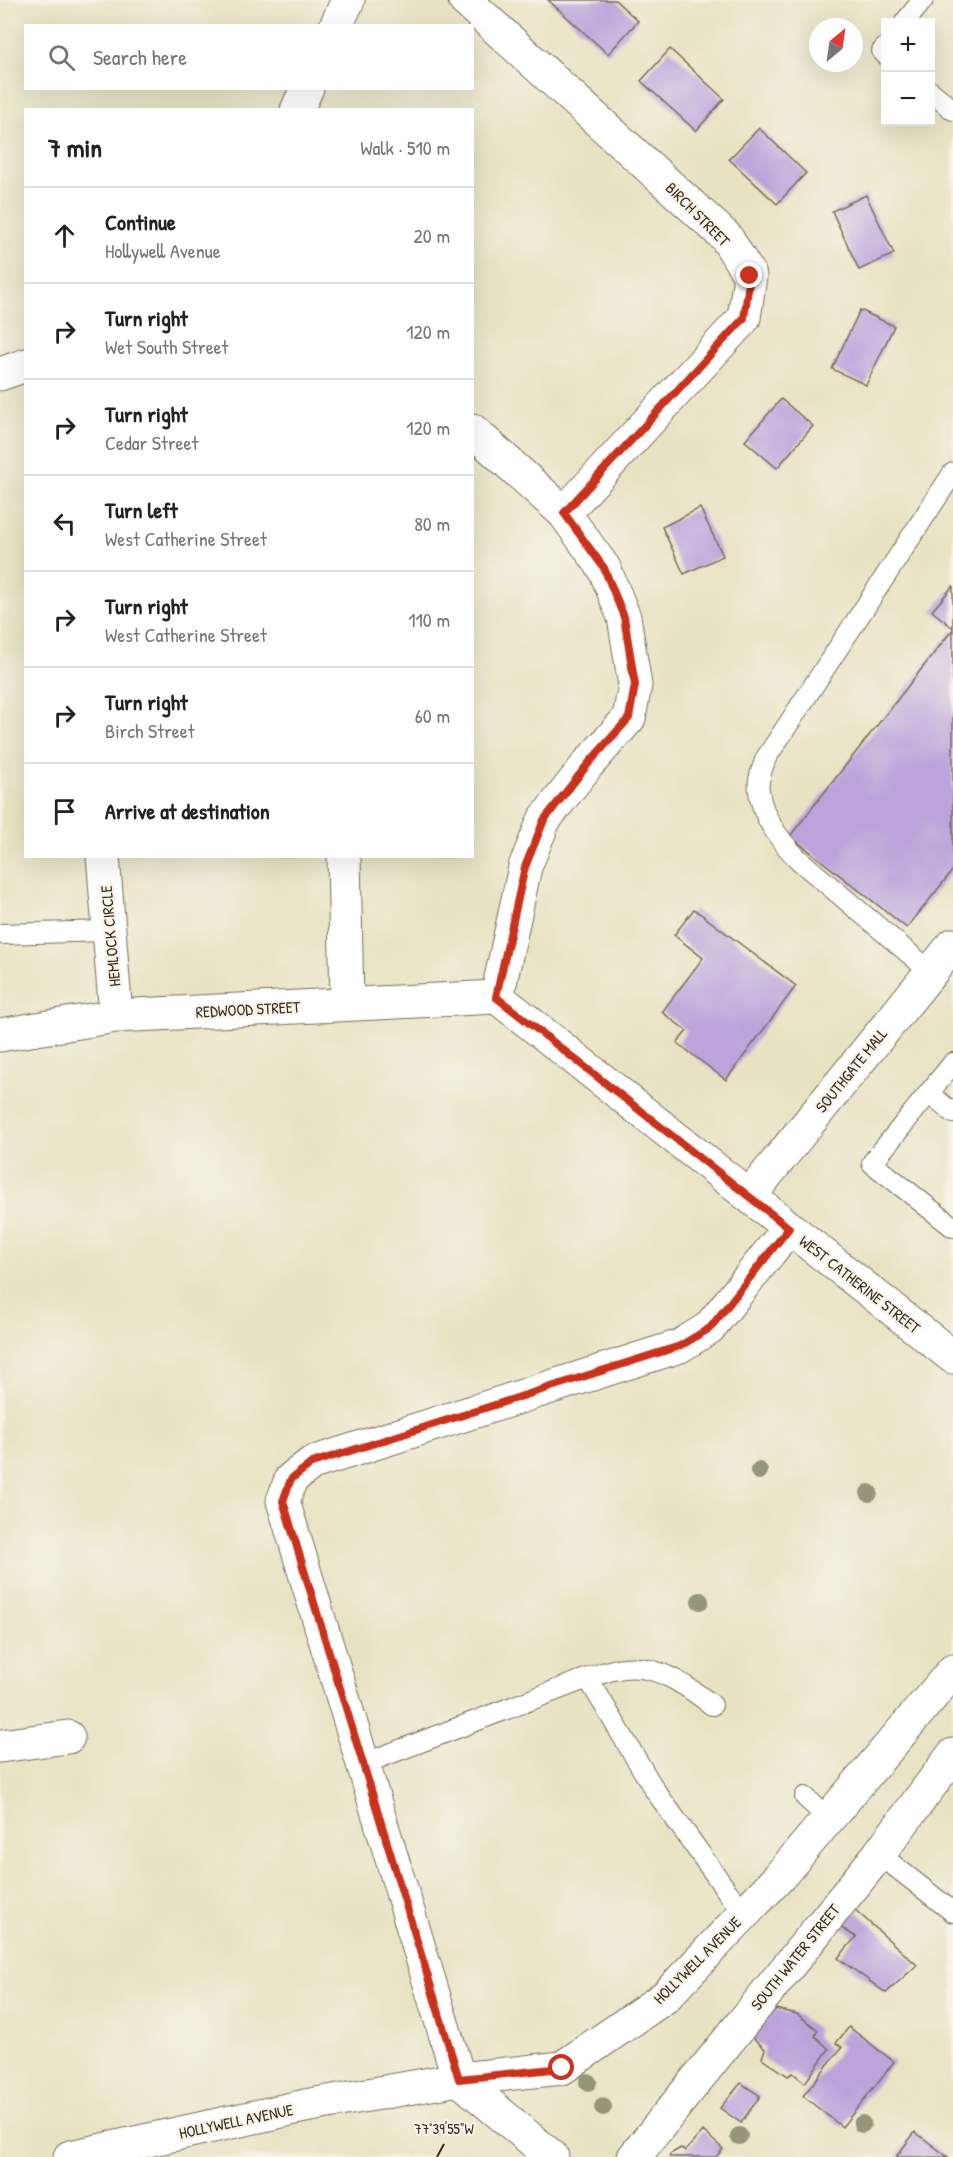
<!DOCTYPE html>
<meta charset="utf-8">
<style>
body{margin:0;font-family:"Patrick Hand",sans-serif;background:#f6f6f6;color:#222}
.controls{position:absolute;right:18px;top:18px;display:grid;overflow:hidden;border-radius:0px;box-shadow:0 6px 24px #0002}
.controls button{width:54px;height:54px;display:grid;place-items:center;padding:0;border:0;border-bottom:2px solid #e0e0e0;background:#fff;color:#222;font:30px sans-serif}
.compass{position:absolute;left:809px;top:18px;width:54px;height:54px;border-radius:50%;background:#fff;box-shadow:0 6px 24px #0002;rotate:29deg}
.stop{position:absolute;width:18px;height:18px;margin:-14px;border:4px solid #c8321e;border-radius:50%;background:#fff}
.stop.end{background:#c8321e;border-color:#fff;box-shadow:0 2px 6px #0008}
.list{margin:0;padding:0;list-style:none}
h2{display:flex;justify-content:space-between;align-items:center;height:78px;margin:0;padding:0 24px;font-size:26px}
h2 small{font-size:20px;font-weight:400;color:#767676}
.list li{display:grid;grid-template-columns:39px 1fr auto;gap:18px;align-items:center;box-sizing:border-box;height:96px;padding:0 24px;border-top:2px solid #e0e0e0}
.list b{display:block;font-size:22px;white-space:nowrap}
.list p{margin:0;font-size:20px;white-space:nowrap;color:#767676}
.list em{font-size:20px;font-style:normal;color:#767676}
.icon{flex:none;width:33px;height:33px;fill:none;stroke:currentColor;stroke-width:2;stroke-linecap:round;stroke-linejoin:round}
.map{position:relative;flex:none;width:953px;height:2157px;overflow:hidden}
.search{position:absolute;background:#fff;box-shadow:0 6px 24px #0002;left:24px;top:24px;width:450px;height:66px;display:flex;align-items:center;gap:15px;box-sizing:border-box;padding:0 21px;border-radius:0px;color:#767676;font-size:22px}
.panel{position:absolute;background:#fff;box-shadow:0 6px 24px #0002;left:24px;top:108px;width:450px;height:750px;border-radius:0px}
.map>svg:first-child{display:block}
</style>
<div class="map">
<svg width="953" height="2157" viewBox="0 0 953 2157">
<rect width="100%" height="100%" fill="#f7f3e8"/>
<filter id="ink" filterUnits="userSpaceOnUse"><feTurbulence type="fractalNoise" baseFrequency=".0167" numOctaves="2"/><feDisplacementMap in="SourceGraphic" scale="12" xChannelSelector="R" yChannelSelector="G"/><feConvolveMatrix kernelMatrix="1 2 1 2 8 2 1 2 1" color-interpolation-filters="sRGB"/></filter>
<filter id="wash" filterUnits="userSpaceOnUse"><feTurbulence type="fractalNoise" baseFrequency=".008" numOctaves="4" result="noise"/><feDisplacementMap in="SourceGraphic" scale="24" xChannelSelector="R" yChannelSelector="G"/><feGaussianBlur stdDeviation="1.35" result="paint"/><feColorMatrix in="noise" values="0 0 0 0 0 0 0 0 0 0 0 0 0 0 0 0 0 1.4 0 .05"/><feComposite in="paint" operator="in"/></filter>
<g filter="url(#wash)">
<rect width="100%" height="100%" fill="#e8e3c3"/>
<g id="blocks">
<path fill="#baa4db" d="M548 0H615L638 21 608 54Z
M670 49 724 99 696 131 641 81Z
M759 128 806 173 777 204 729 159Z
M866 195 894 254 859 270 832 211Z
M860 310 894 326 866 385 832 369Z
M781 399 813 426 777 468 745 441Z
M700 508 723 556 684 574 662 527Z
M953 586V628L932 611Z
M953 629V870L907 928 790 836Z
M694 909 796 986 726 1080 677 1043 687 1031 662 1012 703 958 674 935Z
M853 1908 917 1965 886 1993 838 1958 856 1937 837 1925Z
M776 2009 797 2014 818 2030 815 2036 829 2049 805 2083 793 2073 788 2076 762 2058 765 2049 751 2036Z
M849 2027 894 2062 842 2127 803 2096 842 2047 836 2043Z
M741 2083 760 2096 741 2123 720 2108Z
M703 2131 723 2149 716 2157H669L670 2154 681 2148 685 2151Z
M915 2132 948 2157H896Z"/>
</g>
</g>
<g filter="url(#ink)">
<use href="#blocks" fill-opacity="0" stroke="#786b58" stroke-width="1.5"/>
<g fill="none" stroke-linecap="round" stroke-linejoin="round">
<defs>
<path id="lane" d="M905 22 923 0
M886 47 882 51 886 55
M930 91 953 110
M0 934 109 931
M931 972 799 860C781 842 762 817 759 791 757 780 762 769 766 758L953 473
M953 1063 872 1163 953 1227
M928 1093 953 1113
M588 1678 654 1789 729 1894 745 1912
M363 1764 588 1678C600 1674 612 1669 624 1668 657 1664 687 1686 712 1705
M805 1797 829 1819
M879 1854 953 1912"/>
<path id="street" d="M465 0 726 237 750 276 744 318 564 513
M336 26 348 0
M297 110 307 88
M0 374 26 365
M472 430 564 513 604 568 624 617 635 685 629 718 588 764 544 820 525 867 497 997
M103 856 116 1016
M344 856 347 1004
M497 997 953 1357
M0 1035 116 1016 497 997
M750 1195 953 945
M0 1746 68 1737
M459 2079 283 1501 291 1479 312 1463 680 1346 709 1328 789 1228"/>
<path id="secondary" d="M459 2079 552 2157
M70 2157 305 2106 459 2079 562 2068 665 1997 779 1877 953 1671
M634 2157 879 1854 953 1755"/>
</defs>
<use href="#lane" stroke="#786b58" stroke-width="22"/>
<use href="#street" stroke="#786b58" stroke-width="35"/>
<use href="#secondary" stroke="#786b58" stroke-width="35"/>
<use href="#lane" stroke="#fff" stroke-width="20"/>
<use href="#street" stroke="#fff" stroke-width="33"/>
<use href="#secondary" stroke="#fff" stroke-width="33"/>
</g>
<g fill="#949579">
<circle cx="759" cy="1471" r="9"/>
<circle cx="869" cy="1493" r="9"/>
<circle cx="700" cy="1601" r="9"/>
<circle cx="588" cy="2082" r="9"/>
<circle cx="603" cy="2107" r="9"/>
<circle cx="862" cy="2124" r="9"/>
<circle cx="739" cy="2136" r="9"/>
</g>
</g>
<g fill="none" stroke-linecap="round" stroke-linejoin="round" filter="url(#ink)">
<path stroke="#c8321e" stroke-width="8" d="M562 2068 459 2079 283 1501 291 1479 312 1463 680 1346 710 1328 789 1228 496 997 525 867 544 820 588 764 629 718 635 685 624 617 604 568 564 513 744 318 750 276"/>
</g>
<path fill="none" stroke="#3b2a1e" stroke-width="2" d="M437 2157 444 2144"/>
<g text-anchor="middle" stroke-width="4.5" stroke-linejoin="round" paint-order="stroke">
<g font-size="16" fill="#3b2a1e" stroke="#f7f3e8">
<text transform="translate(698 214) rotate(45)" y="6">BIRCH STREET</text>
<text transform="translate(110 936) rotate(-95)" y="6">HEMLOCK CIRCLE</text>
<text transform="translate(248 1009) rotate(-3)" y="6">REDWOOD STREET</text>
<text transform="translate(851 1070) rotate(-51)" y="6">SOUTHGATE MALL</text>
<text transform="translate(860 1284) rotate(38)" y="6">WEST CATHERINE STREET</text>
<text transform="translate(795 1957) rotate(-51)" y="6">SOUTH WATER STREET</text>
<text transform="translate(697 1960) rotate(-45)" y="6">HOLLYWELL AVENUE</text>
<text transform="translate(236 2121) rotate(-12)" y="6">HOLLYWELL AVENUE</text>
</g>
</g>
<g font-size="15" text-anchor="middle" fill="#3b2a1e" stroke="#f7f3e8" stroke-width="4.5" stroke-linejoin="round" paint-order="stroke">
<text x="444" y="2134">77°39'55"W</text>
</g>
</svg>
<div class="controls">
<button>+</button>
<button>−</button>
</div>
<svg class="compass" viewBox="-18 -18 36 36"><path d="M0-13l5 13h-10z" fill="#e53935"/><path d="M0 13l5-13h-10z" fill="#767676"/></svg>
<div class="stop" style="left:562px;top:2068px"></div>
<div class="stop end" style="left:750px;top:276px"></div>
<div class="search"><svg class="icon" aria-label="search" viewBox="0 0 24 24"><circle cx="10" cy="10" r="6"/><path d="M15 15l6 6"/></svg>Search here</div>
<section class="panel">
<h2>7 min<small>Walk · 510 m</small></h2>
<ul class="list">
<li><svg class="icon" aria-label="ahead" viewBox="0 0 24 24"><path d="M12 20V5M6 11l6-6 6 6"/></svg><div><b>Continue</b><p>Hollywell Avenue</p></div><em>20 m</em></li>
<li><svg class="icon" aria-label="right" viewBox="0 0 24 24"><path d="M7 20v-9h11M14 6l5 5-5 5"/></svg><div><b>Turn right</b><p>Wet South Street</p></div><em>120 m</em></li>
<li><svg class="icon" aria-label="right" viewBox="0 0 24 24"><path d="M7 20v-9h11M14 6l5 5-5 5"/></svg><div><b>Turn right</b><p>Cedar Street</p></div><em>120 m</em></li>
<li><svg class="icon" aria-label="left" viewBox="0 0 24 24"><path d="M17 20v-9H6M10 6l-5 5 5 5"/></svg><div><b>Turn left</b><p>West Catherine Street</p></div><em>80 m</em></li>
<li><svg class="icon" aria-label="right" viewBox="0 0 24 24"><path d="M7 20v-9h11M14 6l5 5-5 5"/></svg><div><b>Turn right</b><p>West Catherine Street</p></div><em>110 m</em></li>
<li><svg class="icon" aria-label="right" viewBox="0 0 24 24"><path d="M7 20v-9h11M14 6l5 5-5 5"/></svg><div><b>Turn right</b><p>Birch Street</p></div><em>60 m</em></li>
<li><svg class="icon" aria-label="arrive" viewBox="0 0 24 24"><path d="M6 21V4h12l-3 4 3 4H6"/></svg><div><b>Arrive at destination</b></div></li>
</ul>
</section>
</div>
